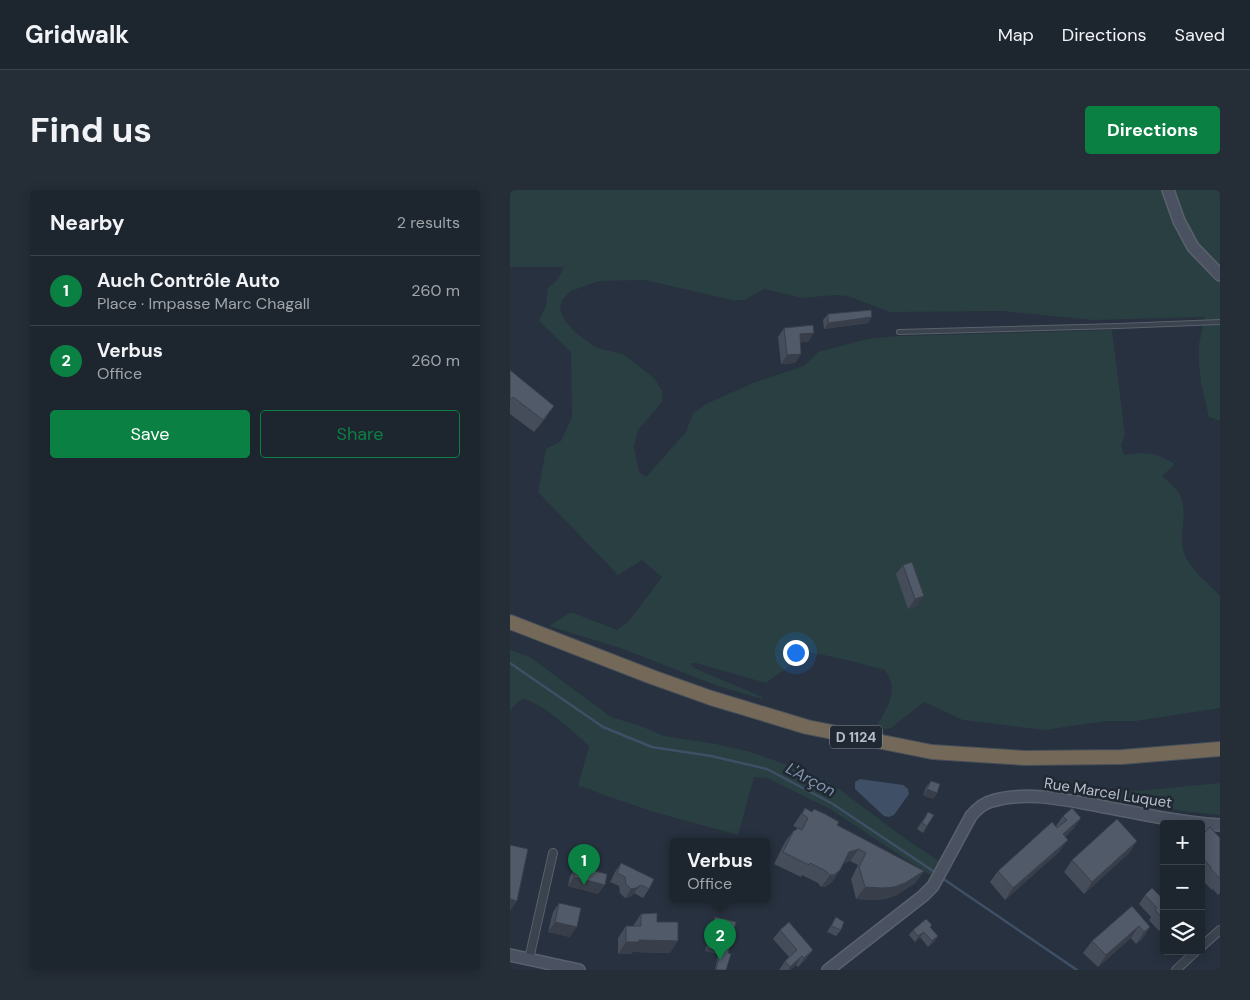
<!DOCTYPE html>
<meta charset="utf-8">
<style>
body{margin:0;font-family:"DM Sans",sans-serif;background:#252d37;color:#f1f3f6}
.controls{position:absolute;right:15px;bottom:15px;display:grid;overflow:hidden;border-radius:5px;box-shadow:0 2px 12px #0003}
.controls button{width:45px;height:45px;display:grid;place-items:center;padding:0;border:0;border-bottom:1px solid #3b424b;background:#1d252f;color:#f1f3f6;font:25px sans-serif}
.you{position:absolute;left:285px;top:462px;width:18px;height:18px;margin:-12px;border:4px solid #fff;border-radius:50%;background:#1a73e8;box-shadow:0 0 0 8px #1a73e833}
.badge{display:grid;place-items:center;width:32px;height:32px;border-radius:50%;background:#0b8043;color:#fff;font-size:16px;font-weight:700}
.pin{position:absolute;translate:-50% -41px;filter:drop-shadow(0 1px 2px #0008)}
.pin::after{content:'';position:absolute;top:26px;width:18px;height:15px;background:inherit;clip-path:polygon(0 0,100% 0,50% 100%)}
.popup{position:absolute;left:160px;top:648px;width:100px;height:65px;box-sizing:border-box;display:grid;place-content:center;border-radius:5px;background:#1d252f;filter:drop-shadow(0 1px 4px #0005);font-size:16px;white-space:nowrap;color:#a0a5aa}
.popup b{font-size:19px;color:#f1f3f6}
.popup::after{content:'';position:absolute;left:50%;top:100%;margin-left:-10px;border:10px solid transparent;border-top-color:#1d252f}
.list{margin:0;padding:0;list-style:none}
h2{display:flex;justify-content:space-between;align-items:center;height:65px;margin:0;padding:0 20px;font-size:21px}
h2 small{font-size:16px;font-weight:400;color:#a0a5aa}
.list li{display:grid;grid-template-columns:32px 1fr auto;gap:15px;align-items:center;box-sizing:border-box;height:70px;padding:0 20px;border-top:1px solid #3b424b}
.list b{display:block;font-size:19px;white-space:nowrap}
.list p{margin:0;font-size:16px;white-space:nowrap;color:#a0a5aa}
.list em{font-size:16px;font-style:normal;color:#a0a5aa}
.actions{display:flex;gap:10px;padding:15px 20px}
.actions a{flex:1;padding:11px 0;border:1px solid #0b8043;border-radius:5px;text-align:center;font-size:18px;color:#0b8043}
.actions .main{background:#0b8043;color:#fff}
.icon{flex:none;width:28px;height:28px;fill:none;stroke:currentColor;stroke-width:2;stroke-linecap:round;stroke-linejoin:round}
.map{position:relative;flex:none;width:710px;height:780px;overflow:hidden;border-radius:5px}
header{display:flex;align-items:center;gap:30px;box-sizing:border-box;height:70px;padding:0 25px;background:#1d252f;border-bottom:1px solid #3b424b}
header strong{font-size:24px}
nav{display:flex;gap:28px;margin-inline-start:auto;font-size:18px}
.intro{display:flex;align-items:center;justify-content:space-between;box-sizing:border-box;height:120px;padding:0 30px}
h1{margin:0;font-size:35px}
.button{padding:12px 22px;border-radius:5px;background:#0b8043;color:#fff;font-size:18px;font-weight:700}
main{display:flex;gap:30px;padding:0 30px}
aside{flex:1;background:#1d252f;border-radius:5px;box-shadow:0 2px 12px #0003}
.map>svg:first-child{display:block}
</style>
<header>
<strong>Gridwalk</strong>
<nav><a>Map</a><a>Directions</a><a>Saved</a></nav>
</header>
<div class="intro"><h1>Find us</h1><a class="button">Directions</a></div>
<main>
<aside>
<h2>Nearby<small>2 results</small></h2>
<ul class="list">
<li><span class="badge">1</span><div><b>Auch Contrôle Auto</b><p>Place · Impasse Marc Chagall</p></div><em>260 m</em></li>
<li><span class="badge">2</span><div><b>Verbus</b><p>Office</p></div><em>260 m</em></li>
</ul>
<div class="actions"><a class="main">Save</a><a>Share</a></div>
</aside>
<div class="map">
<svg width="710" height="780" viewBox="0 0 710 780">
<rect width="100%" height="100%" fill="#27313f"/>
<path fill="#2a3f41" d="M0 0H653L681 60 710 91V231L699 227 691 193 689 172V154L695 127 583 130 492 121 380 122 338 106 325 105 292 108 254 99 235 110H222L135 90 89 91 61 101 52 110 50 120 56 132 66 143 87 158 113 164 144 188 153 202 152 212 128 240 124 257 129 282 136 287 176 242 183 223 198 213 243 193 294 176 308 162 357 149 388 146 602 140 615 245 611 255 614 265C636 262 645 262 665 274L652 286C659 292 670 301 672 310 678 331 665 351 678 371 685 383 700 395 710 406V518L626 531H597L534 540 453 530 414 512 381 538 374 539 367 536C377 516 390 502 375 480L337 470 299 462 256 493 186 473H180L184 478 252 507V509L208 496 113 459 39 436 61 422 107 440 119 431 152 387 132 370 108 385 28 302 36 259 51 251 62 227 61 162 29 131 36 116 38 98 47 90 54 77H0Z
M661 0H710V78L685 53Z
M0 460 20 467 101 527 131 536 154 546 206 554 241 562 297 582 325 596 393 647 429 671 420 685 320 619 257 588 244 587 228 645 144 622 91 604 77 598 68 596 79 556C61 540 36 515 13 509L6 514 0 521Z
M710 593V625L679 622 596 608V604Z"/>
<path fill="#3f4f66" d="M350 589 393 595 398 599 399 604 384 625 379 627 374 626 345 599V592Z"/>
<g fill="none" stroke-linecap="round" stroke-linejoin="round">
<path stroke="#3f4f66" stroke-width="2.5" d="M0 473 93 537 142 557 201 566 257 579 323 614 426 683
M432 688 567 780"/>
<defs>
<path id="lane" d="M389 142 608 136 710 132"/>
<path id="street" d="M691 757 710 740
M19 769 43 663
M666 780 686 761"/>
<path id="secondary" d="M658 0 669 31 683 57 710 85
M0 765 69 780
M318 780 413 706 423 696 461 626C467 619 473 613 482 611 516 601 551 609 585 615 626 623 668 632 710 635"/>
<path id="highway" d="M0 432 142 487 201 508 297 537 422 562 515 568 612 567 710 559"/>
</defs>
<use href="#lane" stroke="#59616c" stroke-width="6"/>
<use href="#street" stroke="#59616c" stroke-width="10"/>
<use href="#secondary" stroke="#59616c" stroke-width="14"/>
<use href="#highway" stroke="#464e59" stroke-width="16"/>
<use href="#lane" stroke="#3b434f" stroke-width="4"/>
<use href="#street" stroke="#3b434f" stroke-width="8"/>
<use href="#secondary" stroke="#4a5261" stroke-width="11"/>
<use href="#highway" stroke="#746959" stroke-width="14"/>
</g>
<path fill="#464d5a" d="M318 124 358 133 314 139 313 130Z
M274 138 298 152H290L291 164 285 173 271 174 268 147Z
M0 180 36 228 24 242 0 224Z
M393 375 407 416 398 419 386 384Z
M421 591 427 603 423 609 413 605 416 597Z
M295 618 302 622 304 619 327 635 414 681 405 693 387 705 375 709 364 710 346 709 341 689 348 675 340 671 334 673 322 692 315 697H311L308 693 292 685 291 687 264 674 275 652 284 640 285 641 290 639 283 636Z
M418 622 417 636 413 643 407 639Z
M553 626 571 628 563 639 555 647 550 661 495 710 480 692 488 681 546 636Z
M691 646 710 648V703L708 705 703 699 702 700 692 690 693 688 691 686Z
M627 651 619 663 574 704 554 682 562 670Z
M111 673 139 699 133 708 124 703 120 707 115 708 110 703 109 696 100 692 105 682Z
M67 677 88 704 58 696 60 686Z
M635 705 654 710V736L649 741 639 730 641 727 629 714Z
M49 713 60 747 38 742 43 722Z
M622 716 640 737 632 749 626 754 621 748 588 777 573 763 582 751Z
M131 724 147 732 160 763 122 762 121 764H108V748L116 736H123Z
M205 727 218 763 216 780H205L208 764 195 761 203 731Z
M326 727 331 740 326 746 317 742Z
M420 738 428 746 424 752 418 757 410 747 405 752 399 745 403 740Z
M270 740 297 768 288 777 286 775 280 780H269L275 771 279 767 263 749Z"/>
<path fill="#393f4a" d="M362 127 358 133 314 139 318 133Z
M304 143 298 152 283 153 290 144Z
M291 164 285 173 271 174 277 165Z
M44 216 36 228 24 242 33 230Z
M414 406 407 416 398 419 405 409Z
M417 599 427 603 423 609 413 605Z
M571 628 563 639 545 656 553 644Z
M558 650 550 661 495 710 503 698Z
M627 651 619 663 574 704 582 692Z
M349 659 340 671 331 674 339 662Z
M330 680 322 692 315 697H311L320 685Z
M414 681 405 693 387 705 375 709 364 710 346 709 355 697Z
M64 687 95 695 88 704 58 696Z
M131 695 124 703 120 707 115 708 121 699Z
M0 709 7 711 0 721Z
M45 732 67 737 60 747 38 742Z
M629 736 621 748 588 777 596 765Z
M640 737 632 749 626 754 634 742Z
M414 742 410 747 405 752 408 746Z
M428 746 424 752 418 757 422 751Z
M129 750 168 751 160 763 122 762 121 764H108L116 752Z
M198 758 211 761 208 764 195 761Z
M303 760 297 768 288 777 294 768Z
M292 766 286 775 280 780H278L280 777Z"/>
<path fill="#515a69" stroke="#393f4a" d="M361 120 362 127 318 133V124Z
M303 135 304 143 290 144 291 164 277 165 274 138Z
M0 180 44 216 33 230 3 207 0 210Z
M402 372 414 406 405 409 393 375Z
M421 591 430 594 427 603 417 599Z
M295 618 302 622 304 619 315 624 329 632 327 635 414 681 395 693 384 697 373 698 355 697 349 677 356 663 349 659 339 662 330 680 324 685H320L316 681 300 673 299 675 273 662 284 640 285 641 287 638 292 640 298 628 292 624Z
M562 618 571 628 553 644 558 650 503 698 488 681 542 632 547 638 557 630 553 626Z
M418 622 424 625 417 636 412 633Z
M607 629 627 651 582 692 562 670Z
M700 637 710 648V689L700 678 701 677 691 666V646Z
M0 655 18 659 7 711 0 709Z
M111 673 144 689 139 699 131 695 126 698 121 699 116 694 115 687 107 683Z
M67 677 97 684 95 695 64 687Z
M642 698 654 710V729L645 720 647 718 635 705Z
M49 713 71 718 67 737 45 732Z
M622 716 640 737 634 742 629 736 596 765 582 751Z
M147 723V732H168V751L129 750V752H116V736H131V724Z
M205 727 226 732 218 763 221 764 216 780H206L211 761 198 758Z
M326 727 334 732 331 740 321 736Z
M416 729 422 735 420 737 428 746 422 751 414 742 408 746 403 740Z
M279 732 303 760 294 768 292 766 280 777 275 771 287 760 270 740Z"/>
<g text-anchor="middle" stroke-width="5" stroke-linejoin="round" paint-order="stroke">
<rect fill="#202834" stroke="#8a919c" stroke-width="1" x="320" y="535.5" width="52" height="23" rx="4"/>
<g font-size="14" font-weight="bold" fill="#b8bec9">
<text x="346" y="552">D 1124</text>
</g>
<g font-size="15" fill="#b8bec9" stroke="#202834">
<text transform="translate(598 603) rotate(9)" y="5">Rue Marcel Luquet</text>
</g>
<g font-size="16" font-style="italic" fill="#8295ae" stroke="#202834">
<text transform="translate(301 589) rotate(28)" y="6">L'Arçon</text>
</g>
</g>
</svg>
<div class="controls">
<button>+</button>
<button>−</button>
<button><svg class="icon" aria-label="layers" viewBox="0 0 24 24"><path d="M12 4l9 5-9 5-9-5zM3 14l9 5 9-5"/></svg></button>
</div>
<div class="you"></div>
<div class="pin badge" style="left:74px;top:695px">1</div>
<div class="pin badge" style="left:210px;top:770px">2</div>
<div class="popup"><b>Verbus</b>Office</div>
</div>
</main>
